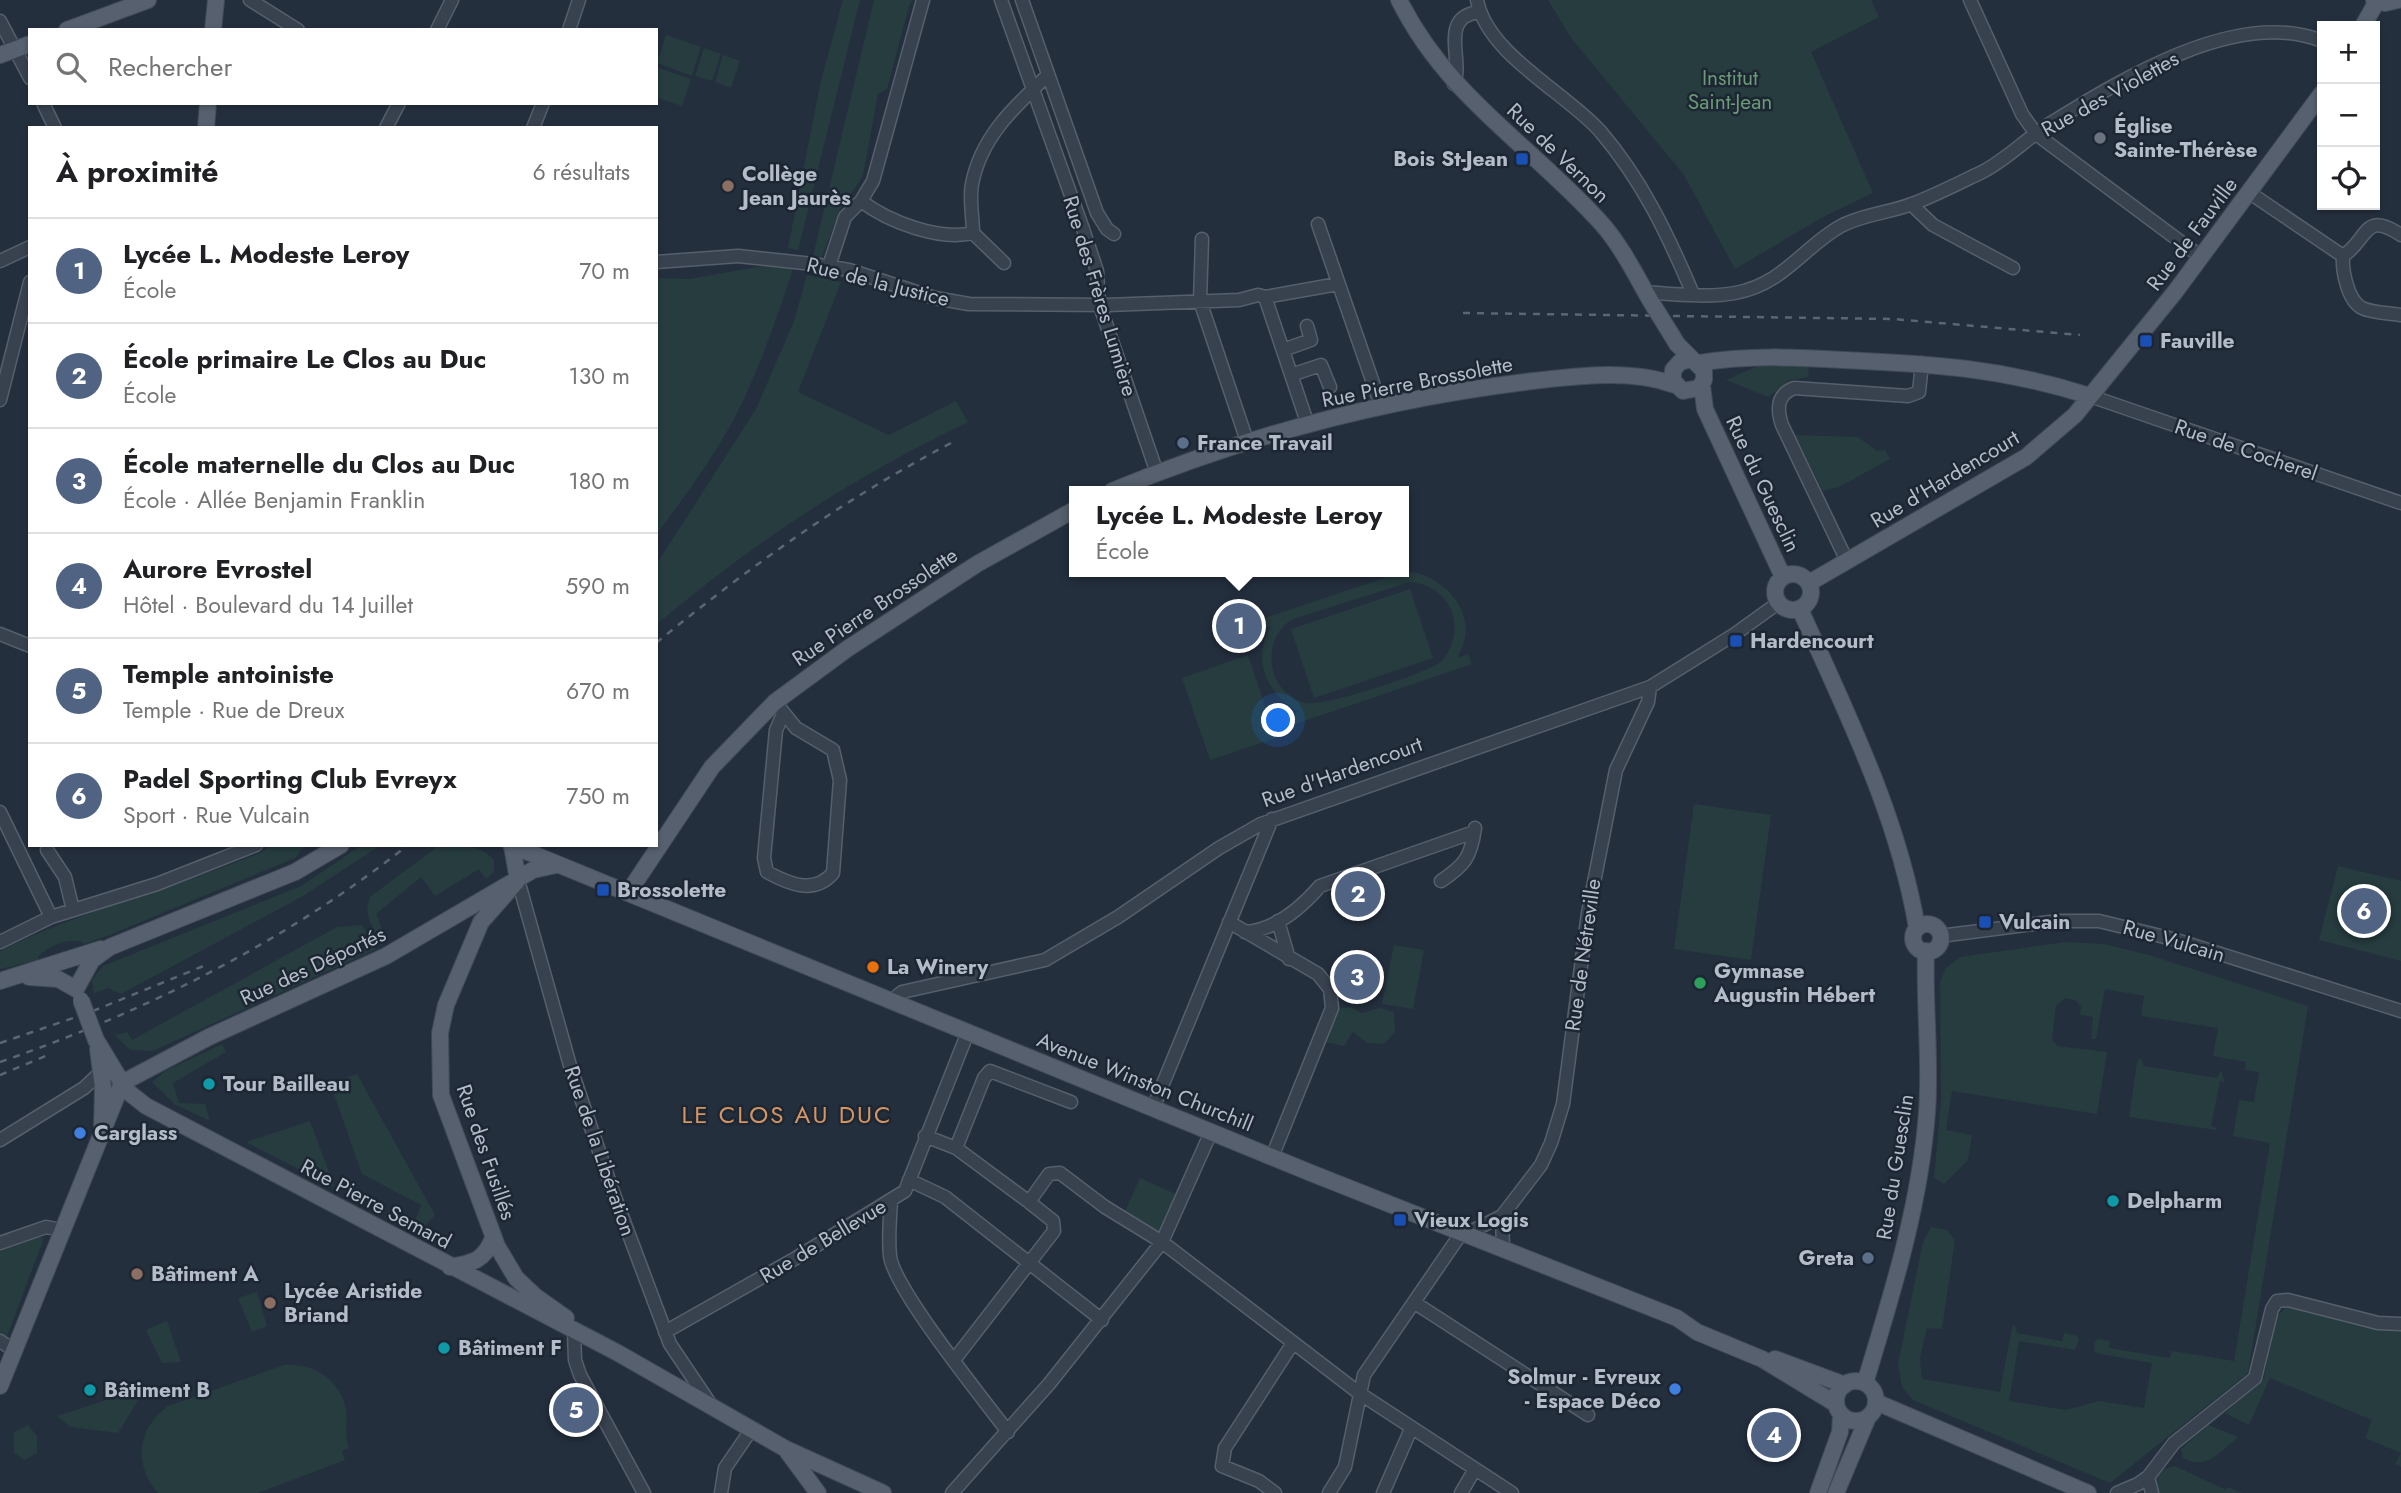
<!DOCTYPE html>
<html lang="fr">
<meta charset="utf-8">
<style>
body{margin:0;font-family:Jost,sans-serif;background:#f6f6f6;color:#202124}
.controls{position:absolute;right:21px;top:21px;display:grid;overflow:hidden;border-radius:0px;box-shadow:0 2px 5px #0004}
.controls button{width:63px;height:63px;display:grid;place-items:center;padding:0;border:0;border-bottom:2px solid #e0e0e0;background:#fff;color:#202124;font:35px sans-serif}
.you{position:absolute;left:1279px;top:721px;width:24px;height:24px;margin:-18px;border:5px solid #fff;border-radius:50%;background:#1a73e8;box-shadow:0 0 0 10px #1a73e833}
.badge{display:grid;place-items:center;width:46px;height:46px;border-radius:50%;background:#506383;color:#fff;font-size:23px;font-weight:700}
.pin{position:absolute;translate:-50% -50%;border:4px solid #fff;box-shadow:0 2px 7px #0006}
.popup{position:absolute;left:1069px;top:486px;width:340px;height:91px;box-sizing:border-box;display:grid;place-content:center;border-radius:0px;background:#fff;filter:drop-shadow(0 2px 5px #0005);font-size:23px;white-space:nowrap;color:#757577}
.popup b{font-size:26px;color:#202124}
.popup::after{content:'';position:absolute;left:50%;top:100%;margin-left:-14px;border:14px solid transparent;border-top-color:#fff}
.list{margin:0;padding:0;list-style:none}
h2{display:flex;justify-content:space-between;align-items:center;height:91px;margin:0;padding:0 28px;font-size:30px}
h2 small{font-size:23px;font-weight:400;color:#757577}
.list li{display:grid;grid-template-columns:46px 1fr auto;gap:21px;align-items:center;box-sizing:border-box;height:105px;padding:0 28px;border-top:2px solid #e0e0e0}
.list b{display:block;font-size:26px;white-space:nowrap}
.list p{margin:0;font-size:23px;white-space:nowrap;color:#757577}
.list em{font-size:23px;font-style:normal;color:#757577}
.icon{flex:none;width:38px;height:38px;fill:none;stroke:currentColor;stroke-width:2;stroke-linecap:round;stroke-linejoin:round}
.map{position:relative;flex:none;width:2401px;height:1493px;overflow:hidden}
.search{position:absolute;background:#fff;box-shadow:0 2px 5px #0004;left:28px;top:28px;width:630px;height:77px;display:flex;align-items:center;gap:18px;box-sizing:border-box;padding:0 24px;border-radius:0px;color:#757577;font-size:26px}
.panel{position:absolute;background:#fff;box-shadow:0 2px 5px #0004;left:28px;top:126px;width:630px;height:721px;border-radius:0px}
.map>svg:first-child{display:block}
</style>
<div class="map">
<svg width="2401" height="1493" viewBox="0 0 2401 1493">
<rect width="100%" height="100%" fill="#242f3e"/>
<path fill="#263c3f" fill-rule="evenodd" d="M843 0H860L798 250 788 248 821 80Z
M874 0H913L909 6 887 89 878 94 863 176 840 210 822 257 813 256Z
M1548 0H1871L1879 17 1811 52 1873 193 1823 217 1735 269 1684 175 1572 39Z
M666 35 701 47 692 76 657 63Z
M704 48 721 54 712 81 695 76Z
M723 55 740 61 731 88 715 82Z
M656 67 691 79 682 106 656 97Z
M763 266 793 269C778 315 762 361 741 405 719 451 686 494 656 535V278L689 279Z
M807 275 841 282 798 392 889 435 956 401 968 422C853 477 754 542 656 625V565L756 409 794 321Z
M1762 364 1809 365 1808 377 1790 380 1768 397 1726 380Z
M1795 435 1858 437 1877 451 1885 450 1890 459 1839 487 1823 491Z
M1414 572C1452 582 1481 620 1457 658L1468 654 1472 664 1281 729 1278 719 1299 712C1267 694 1251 661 1271 626L1248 636 1244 625 1399 573ZM1410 582C1452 586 1468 629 1442 661 1426 674 1324 707 1305 703 1267 694 1259 638 1293 619Z
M1410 589 1433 658 1314 698 1291 629Z
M1248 655 1276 738 1210 760 1182 678Z
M1694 804 1771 815 1751 960 1674 949Z
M270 845H305L295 858 107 936 84 944 80 941C61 940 52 945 38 956L39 960 0 969V951C84 909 176 888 262 852Z
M362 845H381L303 896 121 994 108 988 94 993 92 980 103 966 301 886Z
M440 845C460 845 480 844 494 860V872L486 879 479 869 435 896 421 877 376 914 387 942 382 945C374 928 361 914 371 896Z
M2338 866 2401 881V961L2319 940Z
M362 925 376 949 153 1051 130 1050 115 1035 127 1032 132 1040 337 927Z
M2065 942 2104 944 2149 955 2308 1006 2248 1373 2110 1483 1913 1400 1902 1387 1898 1364 1923 1242 1931 1227 1947 1230 1955 1240 1942 1329 1927 1328 1920 1357 1922 1379 2000 1392 2012 1327 2015 1325 2017 1333 2062 1341 2064 1333 2077 1336 2079 1339 2075 1350 2019 1341 2009 1401 2066 1410 2099 1401 2144 1408 2152 1363 2095 1353 2094 1342 2098 1339 2110 1341 2109 1348 2170 1358 2172 1351 2234 1361 2270 1143 2233 1136 2239 1100 2254 1102 2259 1072 2245 1070 2246 1062 2213 1056 2218 1028 2141 1016 2144 996 2105 989 2096 1039H2091L2093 1017 2080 1015 2081 1006 2075 1000 2065 998 2056 1006 2052 1039 2057 1046 2107 1052 2097 1114 1952 1091 1946 1130 1972 1135 1968 1160 1944 1184 1934 1178 1941 1102 1940 982 1946 968 1960 957Z
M1394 945 1424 950 1413 1009 1382 1004Z
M1351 1007 1362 1013 1379 1008 1394 1012 1395 1032 1384 1044 1367 1043 1353 1032 1344 1046 1325 1042 1335 1009Z
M222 1044 226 1052 173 1083 179 1103 205 1104 210 1121 174 1104 152 1082 165 1071Z
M2141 1058 2144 1066 2217 1078 2221 1070 2225 1083 2220 1081 2211 1126 2217 1128 2216 1130 2129 1117 2137 1062Z
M357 1074 435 1215 419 1233 413 1225 421 1205 362 1174 330 1083Z
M310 1121 335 1188 246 1142Z
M1140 1178 1180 1196 1158 1233 1125 1211Z
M31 1236 44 1238 6 1339 0 1334V1250Z
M257 1292 267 1326 252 1332 238 1298Z
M2286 1307 2401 1330V1467L2395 1464 2401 1453 2365 1438 2372 1420 2270 1378 2249 1425 2225 1413 2264 1378 2274 1320Z
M167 1321 181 1362 162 1363 146 1330Z
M284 1365C313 1362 341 1380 346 1410 348 1424 344 1434 349 1448L342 1451 345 1460 258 1493H158C133 1465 137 1428 168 1406Z
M146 1387 118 1433 70 1427 57 1416Z
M28 1425 37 1436V1453L25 1460 14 1453V1432Z
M2208 1425 2238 1437C2220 1452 2206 1471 2183 1458L2181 1449Z
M2175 1466 2226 1490 2228 1487 2242 1493H2156C2154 1478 2159 1468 2175 1466Z"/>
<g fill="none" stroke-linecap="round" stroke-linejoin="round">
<defs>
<path id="minor" d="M250 0 298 30
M1001 0 1083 229 1097 271 1099 303 1157 473
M1022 0 1097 213 1107 229 1114 234
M1477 0C1487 54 1565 92 1600 131 1642 180 1668 235 1693 294
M1970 0 2022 114 2036 134 2201 257
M0 21 30 78
M437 30 452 0
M569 30 579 0
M1454 84C1464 60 1438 17 1479 12
M43 103 55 128
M386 128 399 103
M533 128 543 103
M2250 193 2343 256
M861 201C889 222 939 241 973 233
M1911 204 1933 225 2013 268
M1318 224 1381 406
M973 233C973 217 969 199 972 184 981 137 1014 107 1048 75
M973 233 1004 263
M1202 239 1200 301 1248 444
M2343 256C2342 269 2347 300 2362 308 2372 313 2390 313 2401 315
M2343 256C2369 239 2363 210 2401 235
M0 261 30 247
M656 262 738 256 813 264 849 270 935 298 969 304 1107 305 1239 300 1258 295 1265 297 1338 284
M829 266 845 217 861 201 873 181 923 0
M1645 292C1673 294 1708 298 1735 293 1784 284 1803 247 1841 226 1863 214 1889 213 1912 204 1936 195 1961 182 1984 171 2008 158 2026 139 2048 125 2119 81 2237 7 2322 41
M1265 297 1308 425
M1283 350 1311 340 1307 326
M1291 375 1321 365 1330 387
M2090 396 2401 503
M0 400 30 282
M1847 561 1782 425C1777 410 1776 395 1794 388L1908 396 1919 392 1922 363
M0 634 30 646
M775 702 796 728 833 750 840 780 833 873C814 895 789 884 767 872L764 858 776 730 783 714
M0 812 51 917
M47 850 65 877 73 910
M518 880 571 1069 613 1192 670 1344 711 1405
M1441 881C1465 865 1471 857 1475 828
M1278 921 1289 959
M1229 922 1318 974 1330 989 1332 1008 1272 1157
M1245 932C1275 930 1301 908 1320 886L1474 832
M1940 936 2058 921H2099L2173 939 2401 1011
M0 942 51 917 157 884 256 845
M891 1001 902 992 1045 960 1118 917 1219 848 1261 824 1650 687 1735 634 1778 603
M1153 1108 1272 819
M925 1136 956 1148 1029 1202 1049 1174 1060 1173 1105 1207 1162 1242 1359 1393 1512 1493
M0 1140 84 1088 101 1072
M956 1148 984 1078 990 1071 1071 1102
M909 1180 945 1197 1102 1320
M891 1201C890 1219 888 1238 890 1256 894 1289 984 1400 1008 1432
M1502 1216 1503 1249
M0 1243 46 1227 62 1230
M1415 1303 1588 1415
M574 1332 575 1360 580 1375 644 1493
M665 1332 796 1258 905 1191 968 1032
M0 1341 15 1351
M954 1360 1054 1231 1053 1221 1029 1202
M2148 1477 2152 1493
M721 1493 725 1468 751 1430
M952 1493 1049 1384 1162 1242 1211 1132
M1275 1493 1259 1481 1222 1466 1225 1448 1293 1343
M1329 1493 1345 1467 1364 1375 1458 1238 1502 1216 1541 1165 1551 1143 1563 1104 1588 913 1616 770 1648 702 1650 687
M1383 1493 1411 1429
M1461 1493 1475 1469
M2117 1493 2138 1484 2148 1477 2174 1443 2255 1378 2272 1309 2277 1301 2288 1300 2378 1323 2401 1324"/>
<path id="major" d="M1399 0C1448 98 1531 145 1602 224 1623 248 1637 278 1653 305
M2374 0 2385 3 2398 0
M2363 26 2377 1
M67 30 148 0
M213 30 216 0
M0 55 30 44
M206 128 208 103
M1671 334 1677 344 1704 371V380L1699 388 1683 391 1673 381V370L1680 362 1692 359
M1699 363C1746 355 1796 357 1843 360 1934 364 2002 368 2090 396
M1702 385 1705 409 1783 577
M1112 491C1245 436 1389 398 1533 381 1579 376 1631 369 1675 385
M1775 592a18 18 0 1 1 36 0a18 18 0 1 1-36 0Z
M1809 583 2026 457 2075 415 2175 292 2322 93
M1800 609C1846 712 1898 815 1917 928
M511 845 1311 1173 1677 1318 1697 1332 1762 1359 1836 1404
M512 846 518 880 481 922 446 1005 440 1033 441 1095 497 1246 516 1278 535 1296 566 1318
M628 893 712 767 775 702 847 649 977 564 1074 510
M1913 938a14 14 0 1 1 28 0a14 14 0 1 1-28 0Z
M29 977 58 979 76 989
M0 981 101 949
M76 989 92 960 110 947 295 872 341 845
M96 1040 127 1091 146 1106 618 1353 786 1449 883 1493
M98 1049 103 1088 102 1128
M122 1083 209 1037 386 956 533 870 556 865
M450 1267C473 1263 484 1261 493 1238
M1775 1359 1845 1385
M1836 1401a20 20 0 1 1 40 0a20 20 0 1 1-40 0Z
M1865 1383C1892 1294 1920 1206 1927 1112 1931 1059 1924 1005 1926 951
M0 1386 122 1083
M1876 1402 2088 1493
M787 1451 818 1493
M1818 1493 1840 1432 1841 1415
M1836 1493 1868 1417"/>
</defs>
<use href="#minor" stroke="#565f6c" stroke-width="15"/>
<use href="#major" stroke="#414a57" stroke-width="18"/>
<use href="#minor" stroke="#38414e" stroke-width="12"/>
<use href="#major" stroke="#56606e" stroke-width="16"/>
<path stroke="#5a6575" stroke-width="2.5" stroke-dasharray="7 7" stroke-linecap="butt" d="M1463 313 1893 319 2080 335
M656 643C752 565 841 501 951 443
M0 1043 88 1013 206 965
M0 1062C147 1011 285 942 408 845
M0 1075 48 1055"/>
<defs>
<path id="major-bridge" d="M1653 305 1671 334
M81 1000 96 1040"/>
</defs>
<use href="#major-bridge" stroke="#414a57" stroke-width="18" stroke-linecap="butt"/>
<use href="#major-bridge" stroke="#56606e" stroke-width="16"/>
</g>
<circle fill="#6b7280" stroke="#1d2633" stroke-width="2.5" cx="2100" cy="138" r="7"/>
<g fill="#1a4fb4" stroke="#1d2633" stroke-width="2.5">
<rect x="1515" y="152" width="14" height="14" rx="3.5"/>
<rect x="2139" y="334" width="14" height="14" rx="3.5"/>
<rect x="1729" y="634" width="14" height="14" rx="3.5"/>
<rect x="596" y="883" width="14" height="14" rx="3.5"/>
<rect x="1978" y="915" width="14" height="14" rx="3.5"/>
<rect x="1393" y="1213" width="14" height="14" rx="3.5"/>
</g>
<g fill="#8d6e63" stroke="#1d2633" stroke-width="2.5">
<circle cx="728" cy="186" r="7"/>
<circle cx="137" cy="1274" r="7"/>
<circle cx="270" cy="1303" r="7"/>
</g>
<g fill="#5c6f8a" stroke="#1d2633" stroke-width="2.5">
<circle cx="1183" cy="443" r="7"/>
<circle cx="1868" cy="1258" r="7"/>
</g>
<circle fill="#e8710a" stroke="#1d2633" stroke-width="2.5" cx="873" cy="967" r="7"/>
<circle fill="#2e9e5b" stroke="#1d2633" stroke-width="2.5" cx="1700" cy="983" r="7"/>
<g fill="#0f9aa8" stroke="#1d2633" stroke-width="2.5">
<circle cx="209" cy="1084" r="7"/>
<circle cx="2113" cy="1201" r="7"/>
<circle cx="444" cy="1348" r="7"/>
<circle cx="90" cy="1390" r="7"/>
</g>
<g fill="#3f7fe0" stroke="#1d2633" stroke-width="2.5">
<circle cx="80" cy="1133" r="7"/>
<circle cx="1675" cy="1389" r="7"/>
</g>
<g text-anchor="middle" stroke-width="5" stroke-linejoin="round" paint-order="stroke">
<g font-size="21" fill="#6b9a76" stroke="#1d2633">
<text x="1730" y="85">Institut<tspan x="1730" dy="24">Saint-Jean</tspan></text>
</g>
<g font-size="21" fill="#b4bcc9" stroke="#1d2633">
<text transform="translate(2110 94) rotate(-29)" y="7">Rue des Violettes</text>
<text transform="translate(1558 153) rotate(44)" y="7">Rue de Vernon</text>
<text transform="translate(2192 234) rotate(-53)" y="7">Rue de Fauville</text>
<text transform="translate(878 282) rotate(14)" y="7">Rue de la Justice</text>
<text transform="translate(1100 296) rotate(73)" y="7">Rue des Frères Lumière</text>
<text transform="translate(1417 382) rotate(-11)" y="7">Rue Pierre Brossolette</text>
<text transform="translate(2246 450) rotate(19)" y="7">Rue de Cocherel</text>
<text transform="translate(1945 479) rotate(-31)" y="7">Rue d'Hardencourt</text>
<text transform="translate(1763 484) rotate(65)" y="7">Rue du Guesclin</text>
<text transform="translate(875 607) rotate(-34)" y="7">Rue Pierre Brossolette</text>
<text transform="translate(1342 772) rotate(-20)" y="7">Rue d'Hardencourt</text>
<text transform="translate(2174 941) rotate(16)" y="7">Rue Vulcain</text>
<text transform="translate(1583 955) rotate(-82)" y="7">Rue de Nétreville</text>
<text transform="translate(313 966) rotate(-25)" y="7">Rue des Déportés</text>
<text transform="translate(1145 1082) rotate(22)" y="7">Avenue Winston Churchill</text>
<text transform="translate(600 1151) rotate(71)" y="7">Rue de la Libération</text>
<text transform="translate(486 1152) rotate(71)" y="7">Rue des Fusillés</text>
<text transform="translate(1895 1167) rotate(-81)" y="7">Rue du Guesclin</text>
<text transform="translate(376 1204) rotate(28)" y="7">Rue Pierre Semard</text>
<text transform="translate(823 1241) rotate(-31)" y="7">Rue de Bellevue</text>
</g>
<g font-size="21" font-weight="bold" fill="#b4bcc9" stroke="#1d2633" text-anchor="start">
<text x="2114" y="133">Église<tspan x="2114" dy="24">Sainte-Thérèse</tspan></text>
<text x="1508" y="166" text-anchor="end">Bois St-Jean</text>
<text x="742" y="181">Collège<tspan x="742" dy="24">Jean Jaurès</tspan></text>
<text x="2160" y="348">Fauville</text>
<text x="1197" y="450">France Travail</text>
<text x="1750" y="648">Hardencourt</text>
<text x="617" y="897">Brossolette</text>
<text x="1999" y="929">Vulcain</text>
<text x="887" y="974">La Winery</text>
<text x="1714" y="978">Gymnase<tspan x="1714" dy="24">Augustin Hébert</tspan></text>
<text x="223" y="1091">Tour Bailleau</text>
<text x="94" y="1140">Carglass</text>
<text x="2127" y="1208">Delpharm</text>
<text x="1414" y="1227">Vieux Logis</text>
<text x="1854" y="1265" text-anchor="end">Greta</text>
<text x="151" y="1281">Bâtiment A</text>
<text x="284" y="1298">Lycée Aristide<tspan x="284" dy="24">Briand</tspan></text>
<text x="458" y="1355">Bâtiment F</text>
<text x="1661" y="1384" text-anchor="end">Solmur - Evreux<tspan x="1661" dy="24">- Espace Déco</tspan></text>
<text x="104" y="1397">Bâtiment B</text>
</g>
<g font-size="24" letter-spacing="2" fill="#d59563" stroke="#1d2633">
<text x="787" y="1123">LE CLOS AU DUC</text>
</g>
</g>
</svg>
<div class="controls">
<button>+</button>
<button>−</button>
<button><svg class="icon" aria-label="locate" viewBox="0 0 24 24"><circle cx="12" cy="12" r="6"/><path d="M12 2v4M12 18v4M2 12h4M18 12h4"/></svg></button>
</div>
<div class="you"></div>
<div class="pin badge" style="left:1239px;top:626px">1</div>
<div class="popup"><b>Lycée L. Modeste Leroy</b>École</div>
<div class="pin badge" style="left:1358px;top:894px">2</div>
<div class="pin badge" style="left:1357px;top:977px">3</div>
<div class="pin badge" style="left:1774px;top:1435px">4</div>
<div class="pin badge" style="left:576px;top:1410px">5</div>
<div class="pin badge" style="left:2364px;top:911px">6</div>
<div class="search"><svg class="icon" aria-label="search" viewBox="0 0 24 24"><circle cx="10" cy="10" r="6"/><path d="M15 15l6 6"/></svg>Rechercher</div>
<section class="panel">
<h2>À proximité<small>6 résultats</small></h2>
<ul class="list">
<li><span class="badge">1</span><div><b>Lycée L. Modeste Leroy</b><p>École</p></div><em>70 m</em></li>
<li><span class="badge">2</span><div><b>École primaire Le Clos au Duc</b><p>École</p></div><em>130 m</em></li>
<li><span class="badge">3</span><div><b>École maternelle du Clos au Duc</b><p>École · Allée Benjamin Franklin</p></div><em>180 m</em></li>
<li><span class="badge">4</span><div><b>Aurore Evrostel</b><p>Hôtel · Boulevard du 14 Juillet</p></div><em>590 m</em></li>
<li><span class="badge">5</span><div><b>Temple antoiniste</b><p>Temple · Rue de Dreux</p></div><em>670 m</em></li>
<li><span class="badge">6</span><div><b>Padel Sporting Club Evreyx</b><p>Sport · Rue Vulcain</p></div><em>750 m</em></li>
</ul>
</section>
</div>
